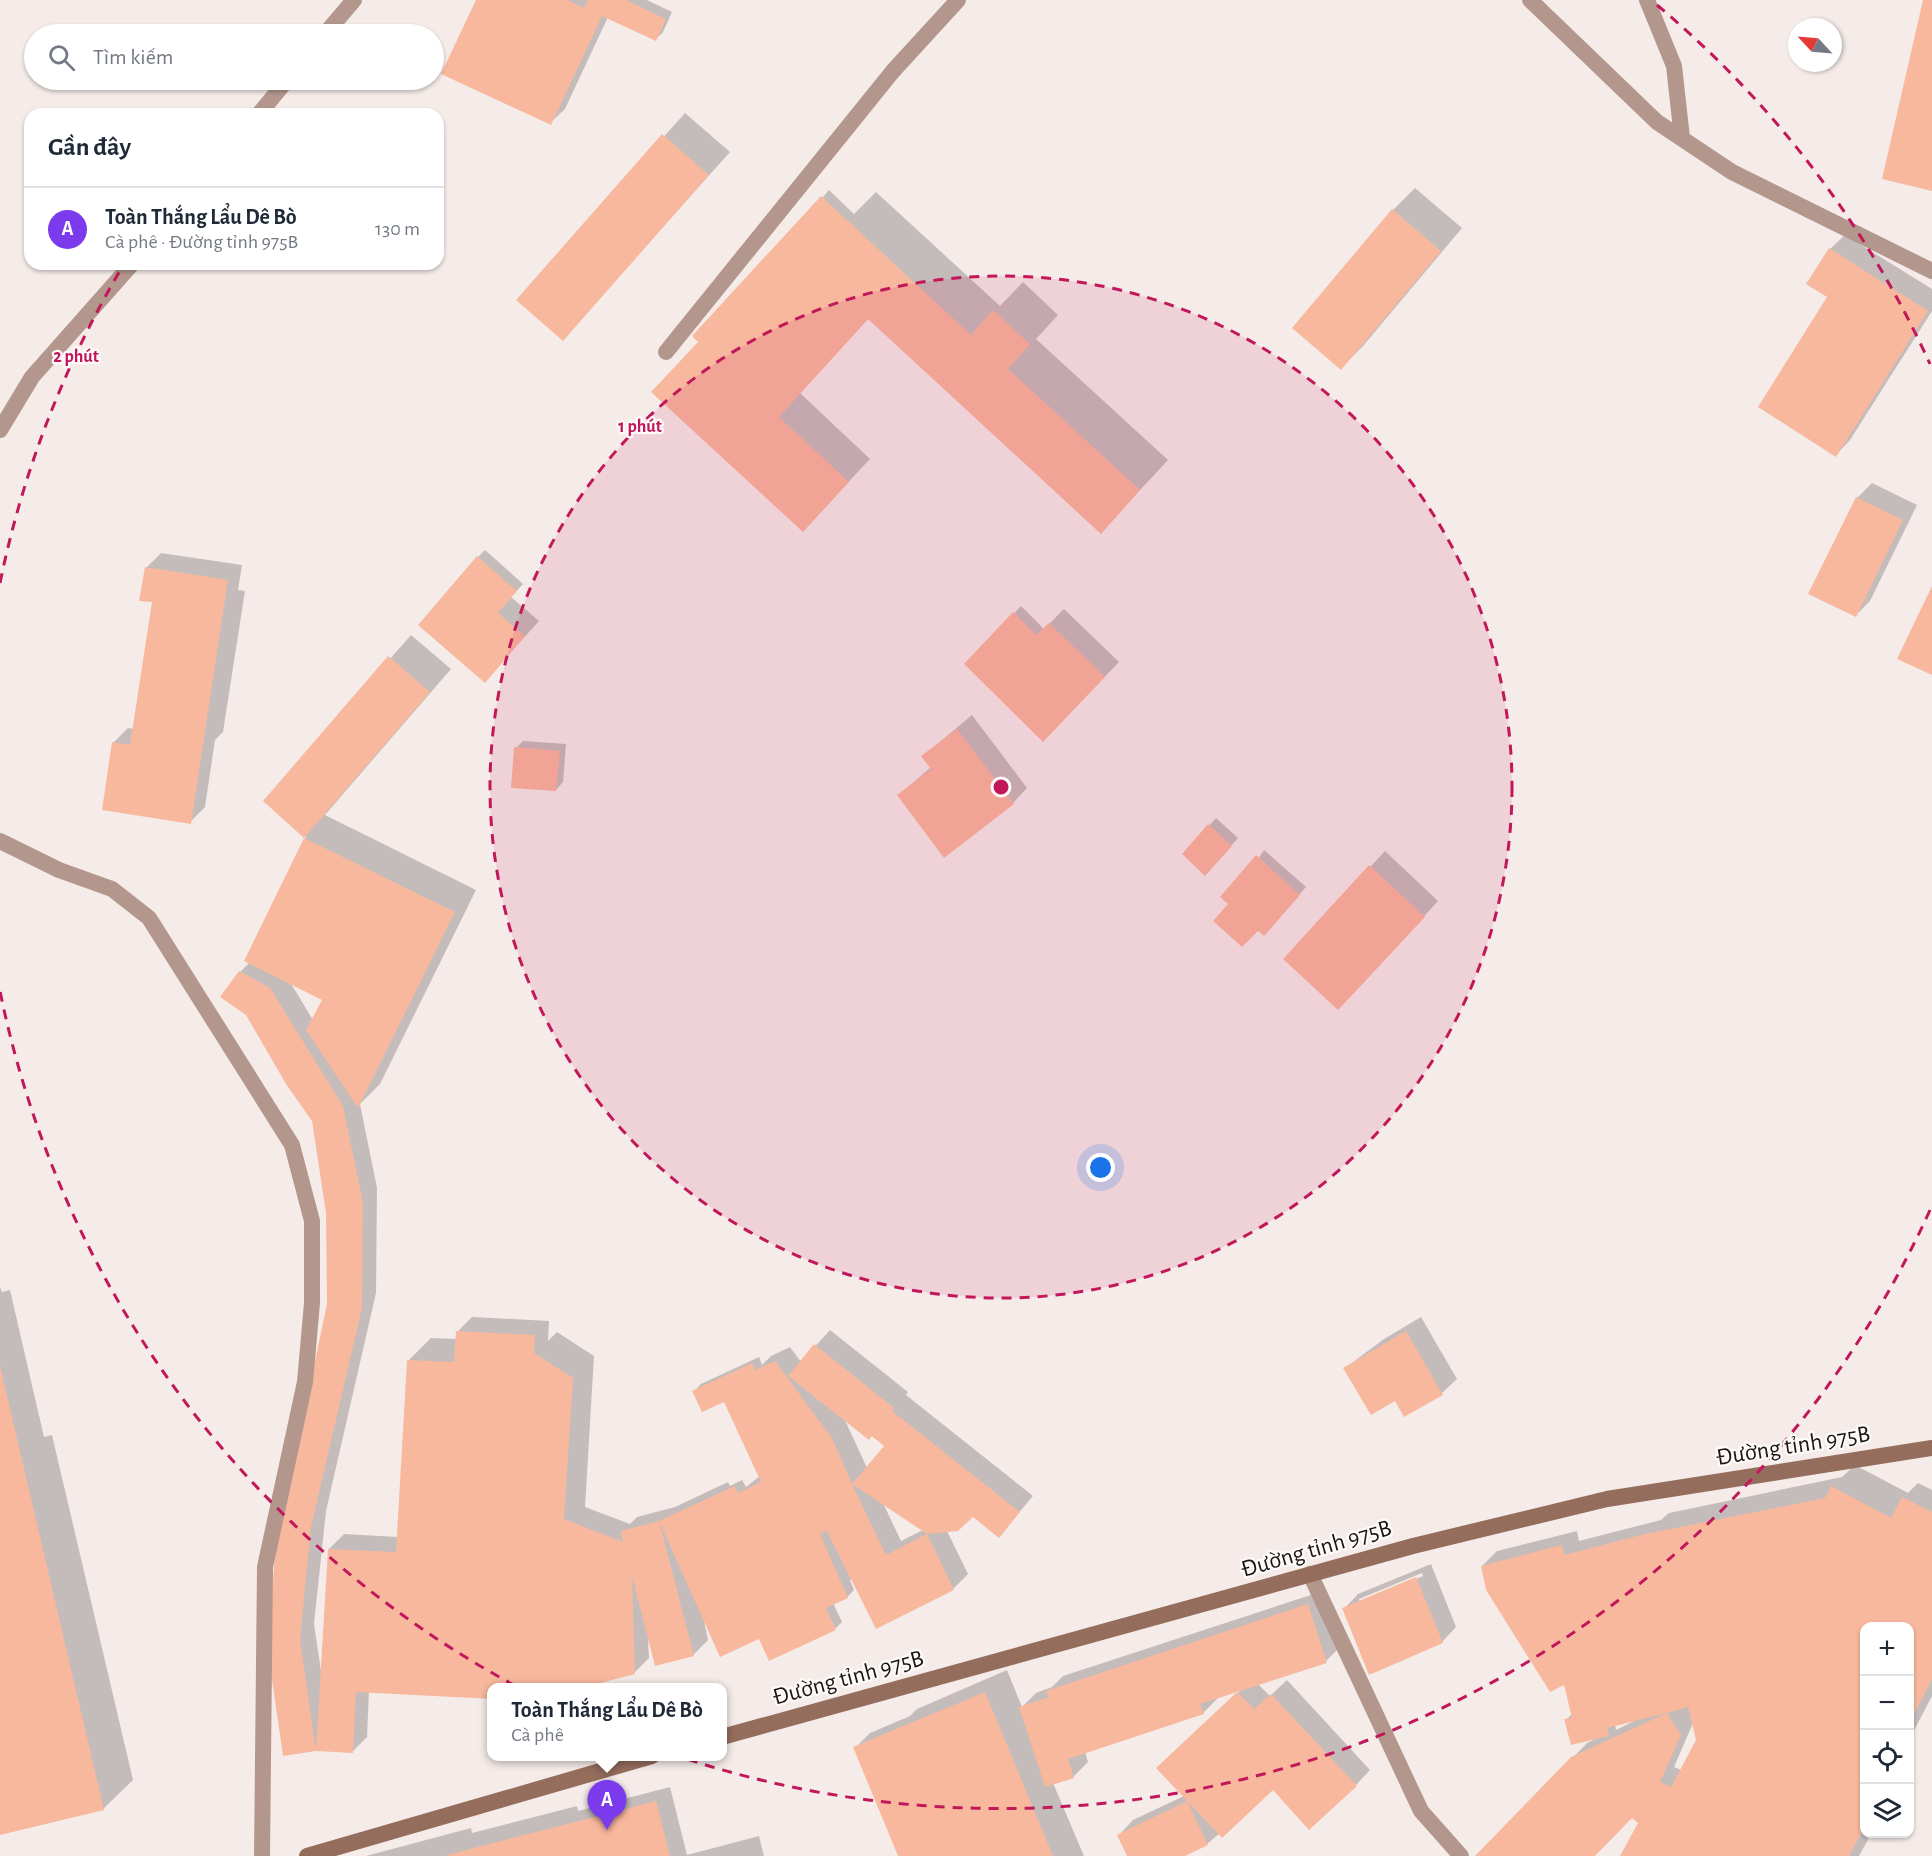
<!DOCTYPE html>
<html lang="vi">
<meta charset="utf-8">
<style>
body{margin:0;font-family:"Alegreya Sans",sans-serif;background:#f6f6f7;color:#1f2937}
.controls{position:absolute;right:18px;bottom:18px;display:grid;overflow:hidden;border-radius:12px;box-shadow:0 2px 4px #0004}
.controls button{width:54px;height:54px;display:grid;place-items:center;padding:0;border:0;border-bottom:2px solid #e0e1e3;background:#fff;color:#1f2937;font:30px sans-serif}
.compass{position:absolute;left:1788px;top:18px;width:54px;height:54px;border-radius:50%;background:#fff;box-shadow:0 2px 4px #0004;rotate:296deg}
.you{position:absolute;left:1101px;top:1168px;width:21px;height:21px;margin:-15px;border:4px solid #fff;border-radius:50%;background:#1a73e8;box-shadow:0 0 0 9px #1a73e833}
.badge{display:grid;place-items:center;width:39px;height:39px;border-radius:50%;background:#7c3aed;color:#fff;font-size:20px;font-weight:700}
.pin{position:absolute;translate:-50% -50px;filter:drop-shadow(0 2px 3px #0008)}
.pin::after{content:'';position:absolute;top:32px;width:21px;height:18px;background:inherit;clip-path:polygon(0 0,100% 0,50% 100%)}
.popup{position:absolute;left:487px;top:1683px;width:240px;height:78px;box-sizing:border-box;display:grid;place-content:center;border-radius:12px;background:#fff;filter:drop-shadow(0 2px 4px #0005);font-size:20px;white-space:nowrap;color:#747a83}
.popup b{font-size:22px;color:#1f2937}
.popup::after{content:'';position:absolute;left:50%;top:100%;margin-left:-12px;border:12px solid transparent;border-top-color:#fff}
.list{margin:0;padding:0;list-style:none}
h2{display:flex;justify-content:space-between;align-items:center;height:78px;margin:0;padding:0 24px;font-size:26px}
h2 small{font-size:20px;font-weight:400;color:#747a83}
.list li{display:grid;grid-template-columns:39px 1fr auto;gap:18px;align-items:center;box-sizing:border-box;height:84px;padding:0 24px;border-top:2px solid #e0e1e3}
.list b{display:block;font-size:22px;white-space:nowrap}
.list p{margin:0;font-size:20px;white-space:nowrap;color:#747a83}
.list em{font-size:20px;font-style:normal;color:#747a83}
.icon{flex:none;width:33px;height:33px;fill:none;stroke:currentColor;stroke-width:2;stroke-linecap:round;stroke-linejoin:round}
.map{position:relative;flex:none;width:1932px;height:1856px;overflow:hidden}
.search{position:absolute;background:#fff;box-shadow:0 2px 4px #0004;left:24px;top:24px;width:420px;height:66px;display:flex;align-items:center;gap:15px;box-sizing:border-box;padding:0 21px;border-radius:33px;color:#747a83;font-size:22px}
.panel{position:absolute;background:#fff;box-shadow:0 2px 4px #0004;left:24px;top:108px;width:420px;height:162px;border-radius:18px}
.map>svg:first-child{display:block}
</style>
<div class="map">
<svg width="1932" height="1856" viewBox="0 0 1932 1856">
<rect width="100%" height="100%" fill="#f5ece9"/>
<path fill="#0003" fill-rule="evenodd" d="M478 0H647L672 12 663 32 656 39 608 17 565 109 550 123Z
M685 113 730 152 563 339 518 299Z
M1415 188 1462 228 1363 346 1341 368 1294 328 1393 210Z
M829 190 854 214 876 192 1000 306 1023 282 1058 315 1036 339 1168 460 1101 532 869 318 800 393 870 459 825 507 700 342Z
M1845 235 1932 289V311L1850 440 1836 455 1829 297 1830 249Z
M1872 483 1917 505 1870 601 1856 615 1857 498Z
M485 550 523 584 511 597 539 621 485 681 478 557Z
M161 553 242 565 238 590 245 591 223 732 215 740 205 807 190 822 113 743 128 728 134 729 154 601 146 568Z
M1021 606 1044 629 1064 609 1119 662 1058 725 966 664Z
M411 635 451 669 325 815 476 890 380 1084 360 1104 377 1188 376 1293 326 1511 314 1624 321 1671 329 1549 344 1534 398 1537 409 1360 431 1338 457 1339V1332L472 1317 549 1321 548 1341 557 1332 594 1356 585 1507 630 1524 637 1517 675 1507 728 1482 730 1486 742 1480 746 1487 760 1476 726 1402 694 1391 701 1384 759 1357 762 1365 771 1356 790 1347 801 1362 830 1330 908 1392 906 1395 1033 1496 999 1536 973 1515 947 1531 968 1574 953 1589 853 1579 850 1580 854 1590 847 1597 833 1603 842 1622 835 1629 760 1637 703 1616 708 1640 693 1655 648 1640 649 1658 634 1673 492 1688 369 1691 367 1737 352 1752 316 1749 284 1755 328 1304V1213L314 1120 240 972 250 962 246 960 306 837 265 801ZM290 982 324 999 313 1020ZM844 1418 887 1446 867 1468ZM883 1503 923 1530 901 1541Z
M972 715 1027 788 1013 803 899 795 931 767 923 756Z
M523 741 566 744 563 782 556 790 516 748Z
M1216 818 1238 838 1212 867 1184 854Z
M1264 850 1306 887 1270 927 1230 903Z
M1385 851 1438 901 1353 994 1285 959Z
M0 1287 2 1292 10 1290 44 1437 52 1435 133 1780 103 1809 0 1833Z
M1421 1317 1457 1379 1442 1393 1396 1399 1345 1368 1384 1339Z
M1855 1465 1908 1493 1918 1483 1932 1490V1696L1910 1738V1626H1864V1834H1871L1859 1856H1622L1640 1822 1633 1816 1594 1856H1477L1587 1743 1597 1738 1566 1720 1573 1713 1565 1683 1482 1566 1497 1551 1577 1531 1579 1541 1661 1520 1669 1513 1842 1477ZM1633 1720 1634 1721 1616 1730 1615 1724ZM1693 1723 1697 1740 1681 1770 1674 1767Z
M1431 1564 1456 1627 1442 1642 1344 1609 1358 1594ZM1422 1573 1423 1576 1359 1603V1599Z
M1323 1591 1341 1646 1326 1661 1258 1684 1270 1696 1287 1680 1370 1770 1356 1785 1273 1788 1207 1844 1182 1856H1129L1119 1835 1133 1820 1184 1796 1173 1754 1242 1689 1218 1698 1203 1713 1085 1752 1088 1762 1073 1777 1053 1783 1084 1856H900L855 1748 870 1733 910 1716 917 1709 1007 1670 1022 1707 1036 1693 1052 1687 1063 1676Z
M670 1787 687 1855 759 1836 764 1856H366L471 1828 472 1833 577 1806 578 1811Z"/>
<path fill="#f8b89e" fill-rule="evenodd" d="M476 0H567L584 8 588 0H626L666 19 656 41 602 16 551 125 441 74Z
M1923 0H1932V191L1882 179Z
M662 134 709 175 563 341 516 300Z
M821 196 971 335 993 310 1030 344 1008 369 1140 490 1101 534 868 319 779 417 849 482 803 532 651 392 698 342 692 336Z
M1392 209 1441 251 1341 370 1292 328Z
M1829 248 1928 311 1836 457 1758 407 1827 297 1806 284Z
M1856 497 1903 520 1856 617 1808 594Z
M477 556 517 591 498 613 525 636 485 683 418 625Z
M145 567 228 580 191 824 102 810 112 742 130 745 152 602 139 601Z
M1932 586V675L1897 659Z
M1013 612 1036 635 1049 623 1105 677 1043 742 964 664Z
M388 656 430 692 304 838 263 801Z
M957 729 1014 804 944 858 897 795 931 769 921 756Z
M514 747 560 751 556 791 511 788Z
M1208 824 1232 846 1205 876 1182 854Z
M304 838 455 912 358 1108 306 1030 322 1000 244 961Z
M1256 855 1300 895 1264 936 1258 931 1242 947 1213 921 1228 904 1220 897Z
M1369 865 1425 917 1338 1010 1283 959Z
M239 971 270 988 343 1106 363 1203 362 1308 311 1527 300 1640 316 1751 283 1756 267 1645 278 1523 300 1432 327 1304 326 1213 312 1121 286 1084 246 1015 220 997Z
M456 1331 535 1335 534 1353 573 1378 564 1519 623 1542 621 1531 659 1521 735 1486 738 1493 761 1482 724 1402 702 1412 692 1391 752 1363 755 1370 775 1361 832 1438 852 1484 884 1446 872 1436 869 1440 788 1376 814 1344 894 1408 892 1411 1020 1512 999 1538 973 1517 958 1531 927 1534 954 1590 876 1629 827 1531 820 1534 848 1598 826 1608 836 1630 769 1661 759 1639 720 1657 659 1521 694 1656 655 1666 632 1576 635 1674 581 1688H492V1699L356 1692 353 1753 316 1751 328 1549 396 1552 407 1360 454 1362ZM852 1484 927 1534 886 1555Z
M1406 1331 1443 1395 1404 1417 1395 1401 1371 1415 1343 1368Z
M0 1366 104 1810 0 1835Z
M1831 1486 1891 1518 1902 1497 1932 1512V1679L1910 1722V1626H1864V1828L1849 1856H1620L1638 1823 1632 1818 1595 1856H1475L1571 1757 1667 1713 1607 1728 1609 1736 1571 1745 1564 1719 1572 1718 1564 1685 1550 1692 1486 1590 1481 1566 1562 1545 1564 1555 1645 1534 1825 1498ZM1688 1707 1696 1740 1671 1787 1660 1782 1681 1735 1667 1713Z
M1416 1577 1443 1643 1369 1675 1342 1608Z
M1308 1604 1327 1663 1237 1692 1254 1709 1271 1694 1357 1786 1309 1830 1273 1790 1222 1838 1156 1768 1237 1692 1200 1704 1204 1714 1068 1759 1074 1778 1045 1787 1019 1707 1049 1697 1046 1691Z
M985 1692 1053 1856H898L853 1747Z
M656 1801 670 1856H448L447 1855Z
M1187 1801 1208 1845 1185 1856H1127L1117 1835Z"/>
<g fill="none" stroke-linecap="round" stroke-linejoin="round">
<path stroke="#b3978c" stroke-width="16" d="M1530 0 1657 122 1732 172 1932 271
M1647 0 1674 66 1682 138
M325 34 354 0
M259 114 287 80
M666 352 893 71 958 0
M0 430 32 377 132 264
M0 841 59 870 112 889 149 918 292 1145 312 1221V1303L305 1382 265 1567 262 1856
M1310 1574 1421 1811 1461 1856"/>
<path stroke="#956d5d" stroke-width="16" d="M722 1737 1413 1546 1607 1499 1932 1448
M307 1856 652 1756"/>
</g>
<circle cx="1001" cy="787" r="511" fill="#c2185b" fill-opacity=".12"/>
<g fill="none" stroke="#c2185b" stroke-width="3" stroke-dasharray="10 8">
<circle cx="1001" cy="787" r="511"/>
<path d="M1930 1210A1021 1021 0 0 1 0 991M0 583A1021 1021 0 0 1 121 269M1657 5A1021 1021 0 0 1 1930 364"/>
</g>
<g text-anchor="middle" stroke-width="4.5" stroke-linejoin="round" paint-order="stroke">
<g font-size="24" fill="#191615" stroke="#fefaf9">
<text transform="translate(1793 1445) rotate(-9)" y="8">Đường tỉnh 975B</text>
<text transform="translate(1316 1548) rotate(-16)" y="8">Đường tỉnh 975B</text>
<text transform="translate(848 1677) rotate(-15)" y="8">Đường tỉnh 975B</text>
</g>
</g>
<circle cx="1001" cy="787" r="9" fill="#c2185b" stroke="#fefaf9" stroke-width="3"/>
<g font-size="18" text-anchor="middle" font-weight="bold" fill="#c2185b" stroke="#fefaf9" stroke-width="4.5" stroke-linejoin="round" paint-order="stroke">
<text x="76" y="362">2 phút</text>
<text x="640" y="432">1 phút</text>
</g>
</svg>
<div class="controls">
<button>+</button>
<button>−</button>
<button><svg class="icon" aria-label="locate" viewBox="0 0 24 24"><circle cx="12" cy="12" r="6"/><path d="M12 2v4M12 18v4M2 12h4M18 12h4"/></svg></button>
<button><svg class="icon" aria-label="layers" viewBox="0 0 24 24"><path d="M12 4l9 5-9 5-9-5zM3 14l9 5 9-5"/></svg></button>
</div>
<svg class="compass" viewBox="-18 -18 36 36"><path d="M0-13l5 13h-10z" fill="#e53935"/><path d="M0 13l5-13h-10z" fill="#747a83"/></svg>
<div class="you"></div>
<div class="pin badge" style="left:607px;top:1830px">A</div>
<div class="popup"><b>Toàn Thắng Lẩu Dê Bò</b>Cà phê</div>
<div class="search"><svg class="icon" aria-label="search" viewBox="0 0 24 24"><circle cx="10" cy="10" r="6"/><path d="M15 15l6 6"/></svg>Tìm kiếm</div>
<section class="panel">
<h2>Gần đây<small></small></h2>
<ul class="list">
<li><span class="badge">A</span><div><b>Toàn Thắng Lẩu Dê Bò</b><p>Cà phê · Đường tỉnh 975B</p></div><em>130 m</em></li>
</ul>
</section>
</div>
